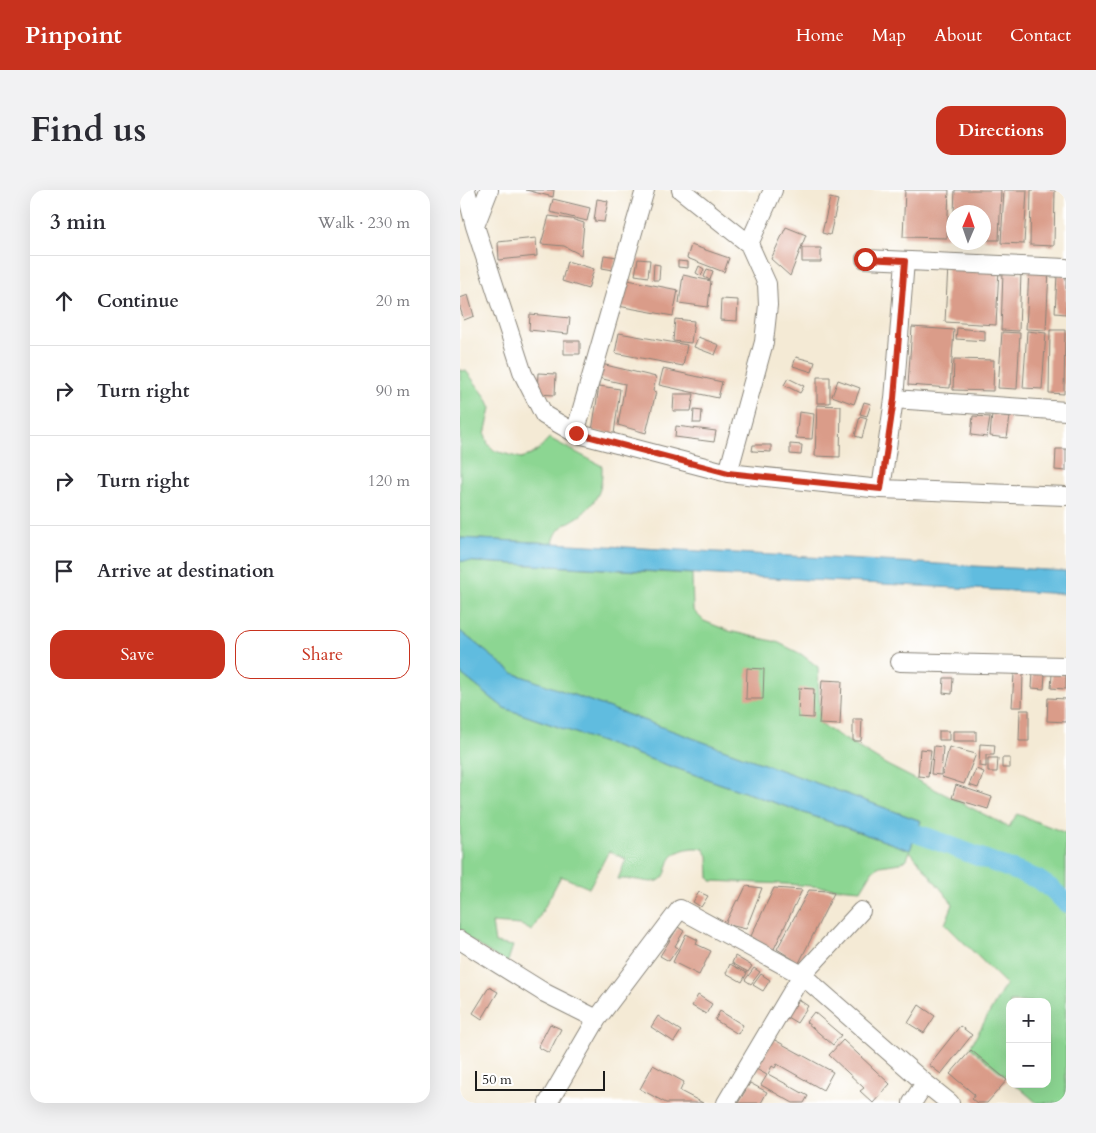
<!DOCTYPE html>
<meta charset="utf-8">
<style>
body{margin:0;font-family:Cardo,serif;background:#f2f2f3;color:#2b2b33}
.controls{position:absolute;right:15px;bottom:15px;display:grid;overflow:hidden;border-radius:10px;box-shadow:0 5px 20px #0002}
.controls button{width:45px;height:45px;display:grid;place-items:center;padding:0;border:0;border-bottom:1px solid #e1e1e2;background:#fff;color:#2b2b33;font:25px sans-serif}
.compass{position:absolute;left:486px;top:15px;width:45px;height:45px;border-radius:50%;background:#fff;box-shadow:0 5px 20px #0002;rotate:2deg}
.scale{position:absolute;left:15px;bottom:12px;width:130px;box-sizing:border-box;padding-left:5px;border:2px solid #1c1c1c;border-top:0;font-size:14px;line-height:18px;white-space:nowrap;color:#1c1c1c;-webkit-text-stroke:4px #fff;paint-order:stroke}
.stop{position:absolute;width:15px;height:15px;margin:-11px;border:4px solid #c8321e;border-radius:50%;background:#fff}
.stop.end{background:#c8321e;border-color:#fff;box-shadow:0 1px 5px #0008}
.list{margin:0;padding:0;list-style:none}
h2{display:flex;justify-content:space-between;align-items:center;height:65px;margin:0;padding:0 20px;font-size:21px}
h2 small{font-size:16px;font-weight:400;color:#7c7c81}
.list li{display:grid;grid-template-columns:32px 1fr auto;gap:15px;align-items:center;box-sizing:border-box;height:90px;padding:0 20px;border-top:1px solid #e1e1e2}
.list b{display:block;font-size:19px;white-space:nowrap}
.list em{font-size:16px;font-style:normal;color:#7c7c81}
.actions{display:flex;gap:10px;padding:15px 20px}
.actions a{flex:1;padding:11px 0;border:1px solid #c8321e;border-radius:15px;text-align:center;font-size:18px;color:#c8321e}
.actions .main{background:#c8321e;color:#fff}
.icon{flex:none;width:28px;height:28px;fill:none;stroke:currentColor;stroke-width:2;stroke-linecap:round;stroke-linejoin:round}
.map{position:relative;flex:none;width:606px;height:913px;overflow:hidden;border-radius:15px}
header{display:flex;align-items:center;gap:30px;box-sizing:border-box;height:70px;padding:0 25px;background:#c8321e;color:#fff}
header strong{font-size:24px}
nav{display:flex;gap:28px;margin-inline-start:auto;font-size:18px}
.intro{display:flex;align-items:center;justify-content:space-between;box-sizing:border-box;height:120px;padding:0 30px}
h1{margin:0;font-size:35px}
.button{padding:12px 22px;border-radius:15px;background:#c8321e;color:#fff;font-size:18px;font-weight:700}
main{display:flex;gap:30px;padding:0 30px}
aside{flex:1;background:#fff;border-radius:15px;box-shadow:0 5px 20px #0002}
.map>svg:first-child{display:block}
</style>
<header>
<strong>Pinpoint</strong>
<nav><a>Home</a><a>Map</a><a>About</a><a>Contact</a></nav>
</header>
<div class="intro"><h1>Find us</h1><a class="button">Directions</a></div>
<main>
<aside>
<h2>3 min<small>Walk · 230 m</small></h2>
<ul class="list">
<li><svg class="icon" aria-label="ahead" viewBox="0 0 24 24"><path d="M12 20V5M6 11l6-6 6 6"/></svg><div><b>Continue</b></div><em>20 m</em></li>
<li><svg class="icon" aria-label="right" viewBox="0 0 24 24"><path d="M7 20v-9h11M14 6l5 5-5 5"/></svg><div><b>Turn right</b></div><em>90 m</em></li>
<li><svg class="icon" aria-label="right" viewBox="0 0 24 24"><path d="M7 20v-9h11M14 6l5 5-5 5"/></svg><div><b>Turn right</b></div><em>120 m</em></li>
<li><svg class="icon" aria-label="arrive" viewBox="0 0 24 24"><path d="M6 21V4h12l-3 4 3 4H6"/></svg><div><b>Arrive at destination</b></div></li>
</ul>
<div class="actions"><a class="main">Save</a><a>Share</a></div>
</aside>
<div class="map">
<svg width="606" height="913" viewBox="0 0 606 913">
<rect width="100%" height="100%" fill="#fff"/>
<filter id="ink" filterUnits="userSpaceOnUse"><feTurbulence type="fractalNoise" baseFrequency=".02" numOctaves="2"/><feDisplacementMap in="SourceGraphic" scale="10" xChannelSelector="R" yChannelSelector="G"/><feConvolveMatrix kernelMatrix="1 2 1 2 8 2 1 2 1" color-interpolation-filters="sRGB"/></filter>
<filter id="wash" filterUnits="userSpaceOnUse"><feTurbulence type="fractalNoise" baseFrequency=".0096" numOctaves="4" result="noise"/><feDisplacementMap in="SourceGraphic" scale="20" xChannelSelector="R" yChannelSelector="G"/><feGaussianBlur stdDeviation="1.12" result="paint"/><feColorMatrix in="noise" values="0 0 0 0 0 0 0 0 0 0 0 0 0 0 0 0 0 1.4 0 .05"/><feComposite in="paint" operator="in"/></filter>
<g filter="url(#wash)">
<rect width="100%" height="100%" fill="#f4ead5"/>
<path fill="#8cd692" stroke="#547957" d="M0 180 6 181 13 190 26 207 31 218 25 244 28 254 35 261 61 268 71 265 78 260 89 248 142 276C142 285 142 298 137 306 134 312 127 320 122 324 108 335 98 333 93 353L0 348Z
M0 371 232 384 233 420 244 431 269 441 317 452 341 464 358 477 360 534 427 575 549 637 557 624 606 643V913H577L555 894H587V812H550V890L510 857 546 794 485 734 493 714 450 661 447 669 440 673 420 676 413 680 401 700 326 694 251 691 249 687 248 666 244 659C234 656 218 659 211 668 206 675 208 687 198 691 191 693 185 691 178 690 172 689 165 689 158 689L166 669 149 661 129 698 101 686 72 741 61 735 32 733 35 753 53 756 47 774 0 743V483L44 518 450 660 461 631 53 483 0 441Z"/>
<path fill="#61bcdf" stroke="#3e6c7e" d="M0 348 606 381V404L0 371Z
M0 441 53 483 461 631 450 660 44 518 0 483Z"/>
<g fill="none" stroke-linecap="round" stroke-linejoin="round">
<path stroke="#61bcdf" stroke-width="19" d="M433 636 467 647 577 689 592 699 606 713"/>
</g>
<g id="blocks">
<path fill="#da9c89" d="M66 0H94L93 7Z
M445 0H489L487 48 443 47Z
M495 0H541L539 50H524V22H494Z
M544 0H567L564 54 541 53Z
M571 0H595L594 56 570 55Z
M370 8 378 10 370 45 362 43Z
M93 9 130 18 127 31 90 22Z
M137 9 148 11 144 32 134 31Z
M89 26 111 29 124 33 121 65 104 56 81 54Z
M326 37 346 45 330 86 311 69Z
M76 48 77 66 39 70 38 52Z
M231 55 269 68 264 82 227 68Z
M342 58H361V72H342Z
M144 65 157 67 153 80 142 78Z
M178 69 190 70 188 87 175 85Z
M107 71 134 79 128 99 102 91Z
M218 71 228 72V78L218 77Z
M194 74 200 75 199 90H193Z
M239 76 244 79 241 86 236 83Z
M488 76 539 79 536 135 485 132Z
M247 79 253 81 250 90 244 87Z
M569 80H589L586 140 566 139Z
M543 82 561 83 559 141 541 140Z
M223 85 251 91 248 117 219 113Z
M597 85H606V124L595 123Z
M163 89 218 100 213 126 158 116Z
M8 105 14 126 4 130 0 118V108Z
M261 109 278 110 277 131 260 130Z
M70 124 110 128 108 144 69 140Z
M215 129 234 131 231 153 213 151Z
M452 137 494 140 490 198 448 195Z
M497 138 525 141V151L496 149Z
M590 140H605L604 204 589 203Z
M567 141 586 143 582 199 563 198Z
M542 142 560 143 557 199 538 198Z
M159 143 227 155 223 176 155 163Z
M238 147 259 155 255 165 234 157Z
M104 151H120V164H104Z
M336 167 355 172 352 182 333 176Z
M494 169 534 170 533 201 493 200Z
M137 173 196 187 193 201 196 202 186 243 158 235 165 194 134 187Z
M203 179 262 192 258 208 199 195Z
M78 183 96 184 95 205 77 204Z
M357 187H370V213H357Z
M328 188 344 196 340 203 324 195Z
M378 190 400 198 394 214 372 206Z
M139 196 160 199 154 244 132 241Z
M214 204H234L231 221H213Z
M404 212 411 214 407 226 400 224Z
M357 215 381 216 380 267 355 266Z
M234 220 242 221 241 233H233Z
M339 222 354 224 352 249 336 248Z
M532 224 550 227 547 248 530 246Z
M400 226 407 228 402 248 395 246Z
M513 226 530 227 527 247 511 245Z
M216 236 256 241 254 252 215 247Z
M330 254 342 255 341 265 330 264Z
M293 255H311V262L292 261Z
M596 259H606V281L595 280Z
M287 478 304 479 303 509H286Z
M573 483 585 484 584 499 572 498Z
M554 484H563L562 517H552Z
M592 484 606 485V499L591 498Z
M484 488H493L492 504 483 503Z
M362 490 382 491 380 535 359 534Z
M339 498 354 499 353 528 338 527Z
M588 508 606 509V532L587 531Z
M560 520H569V551H559Z
M393 529H402L401 551H393Z
M479 541H489V550H479Z
M493 541H516V551H493Z
M520 554 535 555 534 565H526V577L519 576Z
M474 556 483 557 481 585 471 584Z
M489 557 516 564 504 594 482 587Z
M460 559 471 560 468 587 458 586Z
M528 568H538L537 582H528Z
M542 568H550V578H542Z
M516 579 524 582 518 598 509 595Z
M496 595 532 607 528 619 492 608Z
M286 696 302 698 286 739 265 734 277 710 279 711Z
M314 698 342 700 313 761 291 746Z
M349 700 370 701 374 703 339 773 317 759Z
M239 702 248 706 241 717 233 712Z
M218 737 224 741 215 756 218 758 209 771 200 766Z
M226 744 238 750 236 754 251 761 239 785 213 772Z
M275 766 292 776 288 782 272 773Z
M270 774 287 783 282 792 266 783Z
M294 778 300 782 291 794 285 790Z
M301 784 310 790 303 801 293 795Z
M29 797 38 802 22 829 13 823Z
M238 805 252 814 246 824 232 816Z
M339 810 348 816 337 833 327 827Z
M459 815 475 826 464 843 448 833Z
M260 821 283 835 278 844 255 830Z
M354 822 381 845 373 855 346 832Z
M198 826 221 841 214 852 191 837Z
M90 834 101 839 89 863 78 857Z
M500 836 512 845 481 884 469 875Z
M313 849 373 882 363 900 317 874 315 878 312 876 308 884 348 906 344 913H333L301 895 307 885 296 879Z
M383 850 430 894 413 913 400 901 404 898 369 865Z
M511 860 547 890 527 913H517L512 909 515 905 490 884Z
M193 875 224 892 220 901 243 913H206L180 899Z
M290 893 307 902 301 913H278Z"/>
</g>
</g>
<g filter="url(#ink)">
<use href="#blocks" fill-opacity="0" stroke="#888378" stroke-width="1"/>
<g fill="none" stroke-linecap="round" stroke-linejoin="round">
<defs>
<path id="minor" d="M6 0 15 36 63 184 84 225 115 243 268 283 421 299 606 306
M221 0 289 54 307 94 308 115 304 152 268 283
M15 36 29 0
M289 54 313 0
M405 69 606 78
M434 209 606 221
M115 243 185 0
M421 299 434 209 445 71
M440 472 606 476
M0 750 85 803 137 829
M88 913 137 829 220 719 342 785 465 893 490 913
M266 913 342 785 401 721
M452 913 465 893"/>
</defs>
<use href="#minor" stroke="#888378" stroke-width="20"/>
<use href="#minor" stroke="#fff" stroke-width="18"/>
</g>
</g>
<g fill="none" stroke-linecap="round" stroke-linejoin="round" filter="url(#ink)">
<path stroke="#c8321e" stroke-width="6" d="M116 243 268 283 421 299 434 209 445 71 405 69"/>
</g>
</svg>
<div class="controls">
<button>+</button>
<button>−</button>
</div>
<svg class="compass" viewBox="-18 -18 36 36"><path d="M0-13l5 13h-10z" fill="#e53935"/><path d="M0 13l5-13h-10z" fill="#7c7c81"/></svg>
<div class="scale">50 m</div>
<div class="stop" style="left:405px;top:69px"></div>
<div class="stop end" style="left:116px;top:243px"></div>
</div>
</main>
